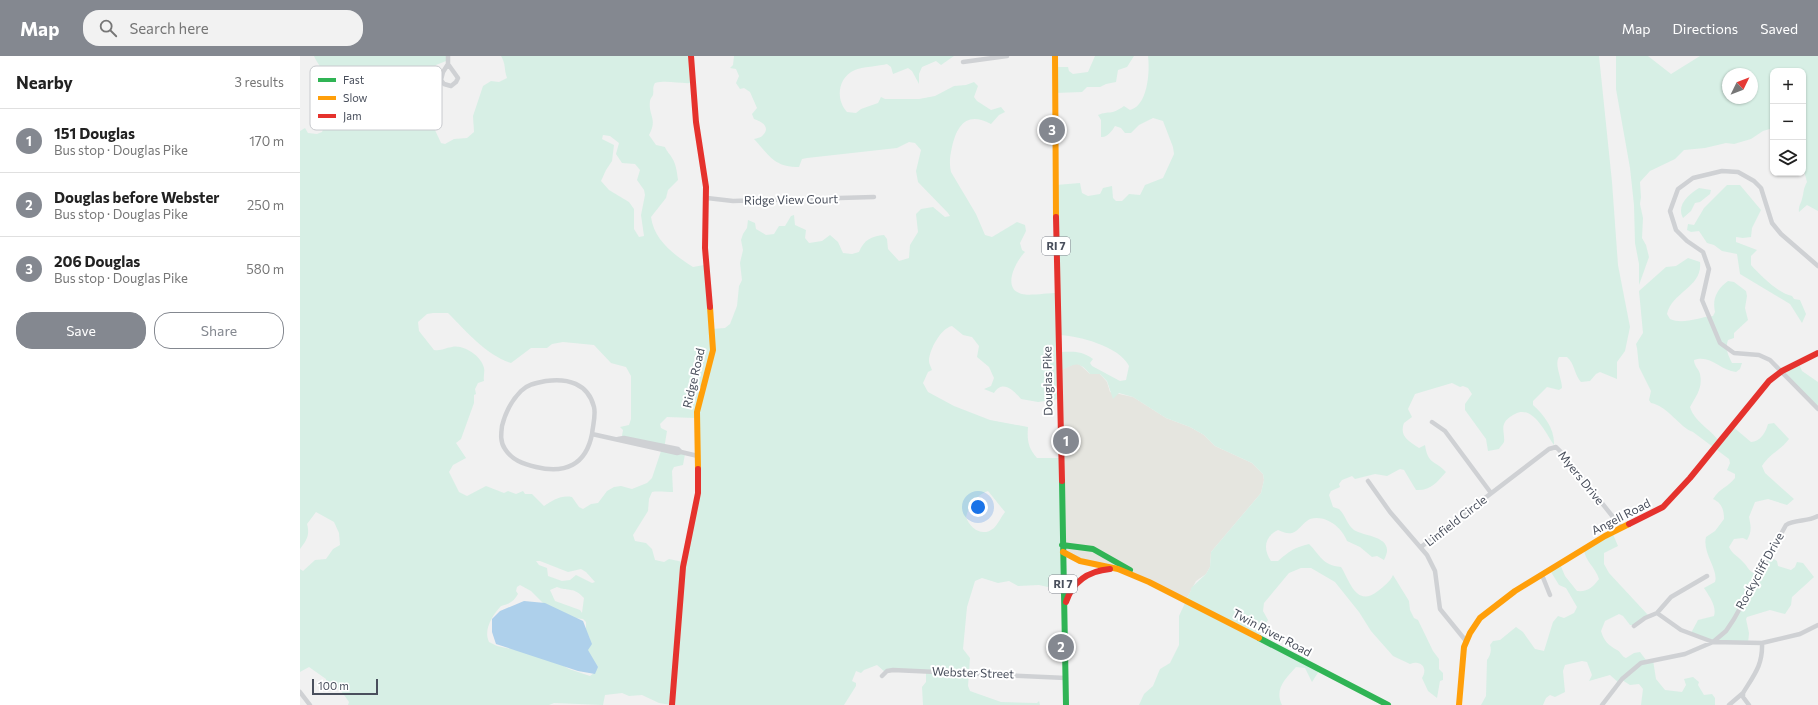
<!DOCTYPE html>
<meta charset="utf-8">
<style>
body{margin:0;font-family:Commissioner,sans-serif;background:#f2f2f2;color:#222}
.controls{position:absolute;right:12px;top:12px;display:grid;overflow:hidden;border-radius:8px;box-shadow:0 1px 3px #0004}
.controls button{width:36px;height:36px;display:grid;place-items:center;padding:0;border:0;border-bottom:1px solid #e0e0e0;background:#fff;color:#222;font:20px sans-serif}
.compass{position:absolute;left:1422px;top:12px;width:36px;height:36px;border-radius:50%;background:#fff;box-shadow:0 1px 3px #0004;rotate:47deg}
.scale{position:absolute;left:12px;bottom:10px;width:66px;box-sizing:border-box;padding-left:4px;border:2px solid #494f5c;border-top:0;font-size:11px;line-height:14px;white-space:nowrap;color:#494f5c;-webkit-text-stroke:3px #fff;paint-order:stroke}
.you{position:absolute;left:678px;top:451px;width:14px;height:14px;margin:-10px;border:3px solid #fff;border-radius:50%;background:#1a73e8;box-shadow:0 0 0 6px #1a73e833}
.badge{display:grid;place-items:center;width:26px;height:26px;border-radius:50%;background:#848890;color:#fff;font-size:13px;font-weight:700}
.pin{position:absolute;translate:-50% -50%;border:2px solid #fff;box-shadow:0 1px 4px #0006}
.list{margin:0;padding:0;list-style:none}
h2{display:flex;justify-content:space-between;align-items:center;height:52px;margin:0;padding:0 16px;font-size:17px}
h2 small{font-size:13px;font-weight:400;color:#767676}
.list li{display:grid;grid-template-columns:26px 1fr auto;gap:12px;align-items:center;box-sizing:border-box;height:64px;padding:0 16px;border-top:1px solid #e0e0e0}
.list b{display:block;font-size:15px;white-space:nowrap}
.list p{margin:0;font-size:13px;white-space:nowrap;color:#767676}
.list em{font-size:13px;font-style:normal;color:#767676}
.actions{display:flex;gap:8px;padding:12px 16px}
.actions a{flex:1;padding:9px 0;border:1px solid #848890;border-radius:16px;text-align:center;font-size:14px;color:#848890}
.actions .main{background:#848890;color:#fff}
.icon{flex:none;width:22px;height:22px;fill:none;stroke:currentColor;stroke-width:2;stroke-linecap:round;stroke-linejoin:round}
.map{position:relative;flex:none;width:1518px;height:649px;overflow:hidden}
header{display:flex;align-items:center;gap:24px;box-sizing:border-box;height:56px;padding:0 20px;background:#848890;color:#fff}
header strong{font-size:19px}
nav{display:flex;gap:22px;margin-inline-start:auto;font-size:14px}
.search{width:280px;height:36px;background:#f2f2f2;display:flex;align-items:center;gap:10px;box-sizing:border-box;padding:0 14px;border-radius:16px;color:#767676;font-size:15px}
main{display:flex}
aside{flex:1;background:#fff}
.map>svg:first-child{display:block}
</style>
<header>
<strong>Map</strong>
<div class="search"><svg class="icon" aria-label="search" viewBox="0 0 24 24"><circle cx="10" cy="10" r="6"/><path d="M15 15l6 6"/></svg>Search here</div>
<nav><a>Map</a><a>Directions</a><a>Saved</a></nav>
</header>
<main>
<aside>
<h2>Nearby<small>3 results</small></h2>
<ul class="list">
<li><span class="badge">1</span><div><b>151 Douglas</b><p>Bus stop · Douglas Pike</p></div><em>170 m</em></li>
<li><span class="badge">2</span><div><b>Douglas before Webster</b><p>Bus stop · Douglas Pike</p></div><em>250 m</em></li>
<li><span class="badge">3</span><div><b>206 Douglas</b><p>Bus stop · Douglas Pike</p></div><em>580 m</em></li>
</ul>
<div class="actions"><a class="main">Save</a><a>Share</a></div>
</aside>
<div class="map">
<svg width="1518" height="649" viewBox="0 0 1518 649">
<rect width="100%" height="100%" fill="#f1f1f1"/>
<path fill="#e5e5df" d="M776 307 780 309 790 318H800L807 326 810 336 833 341 866 362 890 371 904 379 915 390 952 407 963 418 964 424 961 437 911 496 910 511 906 518 896 525 887 542 840 521 764 498 759 315Z"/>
<path fill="#d7efe5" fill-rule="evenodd" d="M14 0H146V5L136 9 131 19 132 31 129 34 139 45 134 54 135 74 141 87 145 88 154 83 167 82 174 76 173 60 183 30 191 25 199 26 207 22C204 14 206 8 201 0H390L392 27C379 28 368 24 355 27 352 32 354 34 353 39 352 41 350 43 350 45 348 59 358 63 349 79L356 89 365 91C367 96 370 98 372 102 376 108 377 116 378 124L368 134 366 142 351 161C354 184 374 199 393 211L404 209 412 273 425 272 430 268 437 250 439 230 442 224 440 207 443 194 441 184 443 178 447 172 448 164 455 167 456 173 466 179 474 178 479 170H485L491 160 494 159 495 169 506 174 505 182 509 187 522 185 530 179 538 186 543 197 552 198 559 196C564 184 571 180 584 179L587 183 588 193 599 205 609 202 610 189 618 176 616 158 621 153 633 151 645 161 650 160 648 157 618 126 616 115 621 94 615 87 609 86 597 92 507 102 502 103 499 111C474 111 470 100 454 83 457 82 461 82 463 79 471 71 461 65 454 63L452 58 457 52 450 36 444 32 440 33 436 27 439 20 436 13 430 12 433 9 434 0H654L641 9 636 5 622 11 619 18V28L612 15 608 12 593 18 591 11 587 8C580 10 561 11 555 14 538 21 535 43 547 56L556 57 561 53 578 47 581 41 585 43H619L635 40 654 30 666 29 674 26 678 30 674 41 677 45 691 54 701 51 705 56 699 59 691 68C667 55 657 69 652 91 650 100 649 107 651 116L676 158 685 179 692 181 717 166 725 169 726 175 720 187 722 194 725 196C716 205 701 233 722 238 729 240 747 237 757 237L756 129 780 127 782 137 788 140 800 138 803 132 812 130 813 142 816 145H822L829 138 840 139 845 129 863 122 874 98 873 91 863 65 853 62 839 69 831 77H825L821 72 815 70C812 75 807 82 801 81V64L798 59C810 54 810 60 824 50L830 54C848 50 850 15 848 0H1299L1312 126 1318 209 1330 271 1325 295 1317 306V323L1300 316 1296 318 1290 325 1281 326C1274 318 1275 308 1267 301H1259C1254 309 1262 322 1262 332L1259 334 1247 331 1233 345V349C1244 359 1255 373 1254 389 1246 378 1233 348 1215 358 1211 360 1206 363 1204 368 1202 373 1205 381 1204 386 1203 388 1200 391 1199 393L1188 395 1186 383 1165 354V348L1172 338 1168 332 1163 330 1160 331 1152 327 1115 338 1108 353 1112 361 1104 367C1099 381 1109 385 1119 392L1125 389C1128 409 1135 404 1146 416 1137 426 1131 435 1116 434L1104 414 1100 413 1087 420 1075 418 1055 423 1052 420 1042 424 1039 428 1040 431 1031 435 1029 439 1033 451C1035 452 1037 452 1039 453 1045 458 1047 469 1054 474 1065 481 1097 480 1084 504L1077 500 1072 501 1060 491 1047 485C1042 471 1025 458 1010 463 1003 466 999 475 992 477 987 478 983 476 978 474 964 481 963 493 971 505H978C990 495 993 492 1009 488 1021 500 1022 509 1041 511 1050 525 1056 552 1078 535 1084 530 1090 526 1093 519L1109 545 1110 554 1114 562 1118 564 1133 595 1139 603V613L1143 617V624L1140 625 1137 642 1128 635 1122 622C1128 613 1122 603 1110 608L1093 600 1071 575 1059 556 1035 526 1011 512H1001L989 517 964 547 963 555 968 564 958 581 1019 615 1012 626 1005 612 996 611C986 622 974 633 982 649H839L844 638 853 630 860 613 870 607 879 589V560L891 534V532L906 518 910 511 911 496 961 437 964 424 963 418 952 407 915 390 904 379 890 371 866 362 833 341 819 337 813 343 807 325 800 318H790C777 303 775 309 759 315V343L738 346 721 343C714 335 703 323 694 337L684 333 691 330 694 322 689 311 677 301 679 290 672 281 663 279 652 270C641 272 629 294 629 305 629 308 631 311 632 314L628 316 623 327 628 336 654 350 690 364 728 371C727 384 728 392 737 402H760L762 528 752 527 748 531 739 529 718 530 709 525 698 527 682 522 675 525 667 551 663 593 670 602 668 630 670 635 701 646 737 647 739 645 740 649H747H623L622 631 626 626V615L585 616 577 609 564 614 561 617 556 615 552 625 556 627V630L544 649H371L359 647 342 639 329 640 322 637 305 639 303 649 254 647 249 649H48L49 646C43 638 38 626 26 630V623L9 611 0 616V513L3 515 15 504 26 503 33 493 40 489 39 477 34 466 16 456 7 468C10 479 7 484 0 493V75L5 72 8 77 17 78 22 76 26 67 23 61H34C39 54 44 52 40 43L30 40 27 27 23 24C26 15 17 8 14 0ZM303 79 310 80 319 87 316 98 322 107 335 108 340 114 337 124 344 134 345 139 341 159 344 180 339 181 334 173V153L329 146 309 134 301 125 306 114 312 105 314 89 302 83ZM133 257H148C167 276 186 299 211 307L231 292H247L252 288 263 286 294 289 311 307 326 311 331 320V363L329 369 320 371 323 374 321 385 361 395 352 422 347 427 332 433 321 430 314 431 307 435 298 447 291 448 283 453 279 451 272 441C260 439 254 444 244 450L232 438H225L223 435 216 438 208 435 204 437 186 430 167 440 159 436 149 416 153 409 166 402 156 387 161 383 174 347V339L176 338 175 333 178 327 184 325C183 321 185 316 184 312 182 301 164 288 152 291 144 292 142 295 134 294L119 275 118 266 127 258ZM759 279C779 280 819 290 829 310L826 324 820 325 792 310 790 307 793 303C780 294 774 296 759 296ZM367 361 395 362V450L383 506 369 503 364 506 355 504 352 493 346 487 335 485 333 479 348 455 349 443 352 436C357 435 367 436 373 436L372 415 374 411 383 409 385 398 364 393 367 375 361 372 360 368ZM688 435 705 456C701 461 698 468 694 472 682 482 670 472 666 461 669 449 677 439 688 435ZM236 505H240L268 516 281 513 286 516 295 526 292 527 276 519 270 524 262 525 248 520 247 512 239 509ZM220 529 231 535 243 547 274 562 283 563 286 566V574L290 583 286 593 294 617 290 620 269 613 248 601 197 590 189 586C183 573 193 559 201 550 210 548 214 545 218 538L216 535 217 531ZM257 531C269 536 273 530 284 542L282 557 280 554 255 545 250 534Z
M795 0H834L827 11 818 14 816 26 806 28 800 31H787L782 36 755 37 756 11H768L769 15 773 18 788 16Z
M1316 0H1348L1371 18 1400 0H1518V155L1507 149 1499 156C1498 150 1501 148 1502 143 1504 136 1503 133 1507 126L1503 111V87L1505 85 1506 74 1503 66V15H1473V72L1463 75 1451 83 1434 88 1426 87 1405 92 1384 94 1375 103 1350 115 1340 126 1341 141 1340 148 1343 162 1342 182 1346 189 1349 201 1339 229V208L1335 187 1334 149 1330 112 1316 33ZM1428 18H1452V42H1428Z
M1427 129H1440L1461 154 1452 172 1451 181 1443 182 1436 181V186L1457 194 1451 200V209C1460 219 1479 238 1492 240L1494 243 1500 244 1506 258 1502 267 1490 248 1440 218 1437 198 1422 195 1414 189 1407 187 1399 175 1391 176 1387 174 1388 168 1394 169 1404 152Z
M1399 132 1411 134 1410 138 1400 146 1395 147 1391 155 1383 162C1376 149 1389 138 1399 132Z
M1388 202 1400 206C1403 231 1372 236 1367 258L1370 263C1383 269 1399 261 1413 260L1415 256C1412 243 1417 233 1428 225L1434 226 1446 235 1447 240 1445 252 1448 264 1434 277V282L1428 284C1425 293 1428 299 1432 307H1442L1440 313 1436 316C1420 314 1410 298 1394 304 1394 310 1399 313 1400 318 1403 332 1396 340 1390 351 1394 365 1410 373 1419 385L1432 370 1451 386C1460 386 1466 376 1468 368L1474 367 1489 383C1481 394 1469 398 1462 410L1465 417 1494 443 1487 449 1468 443 1455 446 1449 461C1451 471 1452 475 1447 484L1443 482 1434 483 1429 491C1433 499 1438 500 1443 506 1449 512 1448 515 1457 519L1469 500 1477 505 1478 510 1491 514 1495 511 1497 506 1503 507 1514 521 1492 541 1491 549 1485 558 1470 554 1447 561 1446 563 1449 577 1448 588 1415 586 1391 577 1398 564 1414 560C1417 550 1409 540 1404 532L1415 526C1419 514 1402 497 1406 481L1415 475 1424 463C1424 454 1422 447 1413 443 1421 431 1427 432 1435 422V418L1427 414 1430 407 1429 403 1393 376C1380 372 1368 350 1351 347L1349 344 1351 335 1339 311 1337 292 1336 288 1343 277 1339 235 1366 211 1376 210Z
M1499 308 1502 315 1518 326V351L1491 325 1484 314Z
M1312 476 1318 490 1304 497V508L1309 517 1348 559 1335 569H1330L1323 560 1319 558 1305 565 1301 575C1304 585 1308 589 1317 594 1321 596 1321 600 1326 602L1334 597 1340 596 1346 604H1353L1356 623 1365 634 1382 636 1386 629 1384 623 1393 621 1399 626 1398 629 1404 639 1412 638 1415 642V649H1341L1343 633 1339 628 1330 629 1322 624 1319 627 1310 619 1289 625 1292 619 1287 606 1282 605 1265 609 1263 615 1265 636 1255 641 1250 639 1246 642 1243 649H1181L1186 640 1187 604C1190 600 1192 595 1190 589L1193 585 1200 584 1216 571 1223 576 1235 593 1244 595 1253 566 1258 560 1264 562 1274 557 1277 551 1266 532 1259 529 1251 516 1260 508 1265 520 1277 535C1288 536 1293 531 1299 523 1296 512 1284 504 1284 493Z"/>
<path fill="#aed0eb" d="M224 545 245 547 283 565 292 588 288 594 298 611 295 618 278 615 196 588 192 576V563L200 555Z"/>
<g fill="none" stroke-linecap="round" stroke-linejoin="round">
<path stroke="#cfd1d4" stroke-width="4.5" d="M148 0V8L158 22 156 26 151 30 144 28 141 24 143 16 148 8
M663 6 707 0
M407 142 433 145 574 141
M1518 210 1481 178 1472 167 1461 132 1454 125 1438 116 1422 115 1393 122 1378 133 1370 155 1376 174 1387 185 1403 196 1409 213 1402 244 1420 287 1434 297 1459 299 1470 304 1518 353
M1132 366 1145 375 1191 437
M292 378C286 409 265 418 236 411 223 408 212 404 205 393 200 386 201 378 202 370 205 358 212 344 221 335 228 328 237 327 246 325 267 322 288 327 294 351 296 359 293 369 292 378L377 397 381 396
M318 383 324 382 378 393 381 396 398 400
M1068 425 1090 456 1127 499 1135 515 1140 553 1166 585
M1121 491 1249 393 1256 391 1262 397 1321 471
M1242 519 1250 539
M1357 557 1371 541 1407 520
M1334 570 1345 562 1357 557 1381 574 1413 586 1426 575 1434 563 1486 469C1495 463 1508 466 1518 460
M582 620 587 615 593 614 766 622
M0 636 10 649
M1302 649 1322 623 1341 607 1385 598 1413 586 1462 587 1500 578 1518 569
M1429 649 1443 637
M1449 649 1443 641V637C1454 619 1463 609 1462 587"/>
<path stroke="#30b455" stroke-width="6" d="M762 425 766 649
M762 489 793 493 830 514
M959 582 1088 649"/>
<path stroke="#ff9f0a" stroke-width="6" d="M755 0 756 161
M398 413 397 356 413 294 410 251
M763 496 780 505 818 513 849 526 959 582
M1159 649 1164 591 1170 577 1180 562 1215 535 1305 480 1329 468"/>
<path stroke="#e5322d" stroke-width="6" d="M391 0 396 66 406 131 405 192 410 251
M756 161 762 425
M1329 468 1363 451 1390 422 1469 325 1482 315 1518 297
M766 546C773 525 789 515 810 513
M372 649 383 511 398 437V413"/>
</g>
<g text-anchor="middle" stroke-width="4" stroke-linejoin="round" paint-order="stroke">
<g fill="#fff" stroke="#80848d" stroke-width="1">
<rect x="742" y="181" width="28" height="18" rx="3"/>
<rect x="749" y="519" width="28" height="18" rx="3"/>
</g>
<g font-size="11" font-weight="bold" fill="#494f5c">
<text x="756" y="194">RI 7</text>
<text x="763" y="532">RI 7</text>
</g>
<g font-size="12" fill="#494f5c" stroke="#fff">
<text transform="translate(491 144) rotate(-1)" y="4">Ridge View Court</text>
<text transform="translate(394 322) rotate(-77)" y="4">Ridge Road</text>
<text transform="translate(748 325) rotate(-91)" y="4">Douglas Pike</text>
<text transform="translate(1281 422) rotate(51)" y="4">Myers Drive</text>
<text transform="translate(1321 461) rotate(-27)" y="4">Angell Road</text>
<text transform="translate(1156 465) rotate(-38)" y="4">Linfield Circle</text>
<text transform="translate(1460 515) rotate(-61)" y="4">Rockycliff Drive</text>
<text transform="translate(972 577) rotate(28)" y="4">Twin River Road</text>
<text transform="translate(673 617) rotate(2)" y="4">Webster Street</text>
</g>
</g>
<rect x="10" y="10" width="132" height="64" rx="6" fill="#fff" stroke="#c8cace" stroke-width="1"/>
<rect x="18" y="22" width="18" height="4" fill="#30b455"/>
<rect x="18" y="40" width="18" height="4" fill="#ff9f0a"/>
<rect x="18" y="58" width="18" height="4" fill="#e5322d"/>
<g font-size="11" fill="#494f5c">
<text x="43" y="28">Fast</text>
<text x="43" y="46">Slow</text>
<text x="43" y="64">Jam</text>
</g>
</svg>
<div class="controls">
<button>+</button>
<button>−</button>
<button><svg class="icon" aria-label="layers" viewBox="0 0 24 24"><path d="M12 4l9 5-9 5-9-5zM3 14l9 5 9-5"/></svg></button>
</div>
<svg class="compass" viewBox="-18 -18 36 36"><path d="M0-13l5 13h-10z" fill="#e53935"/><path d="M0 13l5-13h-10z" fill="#767676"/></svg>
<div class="scale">100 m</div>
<div class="you"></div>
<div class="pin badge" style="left:766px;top:385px">1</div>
<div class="pin badge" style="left:761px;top:591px">2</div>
<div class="pin badge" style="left:752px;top:74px">3</div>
</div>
</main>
